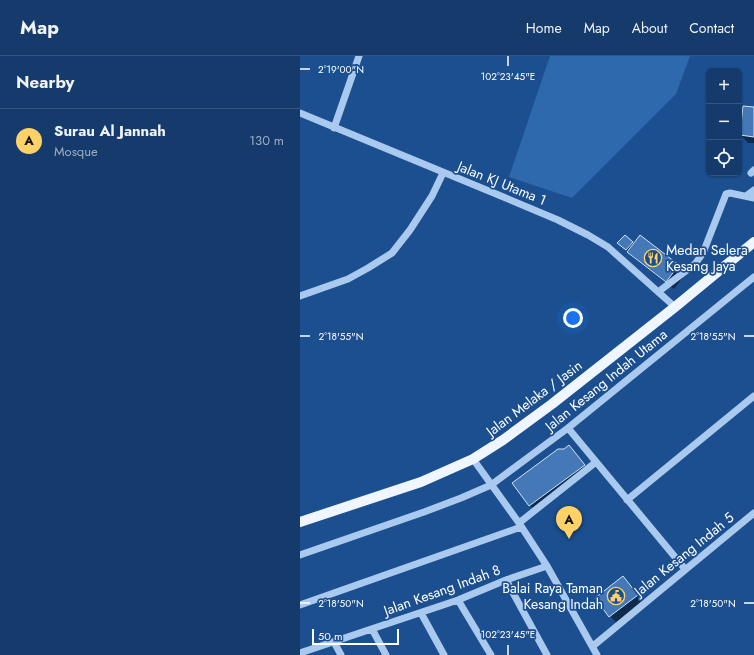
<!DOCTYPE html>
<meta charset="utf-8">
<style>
body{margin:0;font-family:Jost,sans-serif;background:#1d4271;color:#f1f3f6}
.controls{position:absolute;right:12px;top:12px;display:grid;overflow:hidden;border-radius:6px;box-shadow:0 1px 3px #0004}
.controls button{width:36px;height:36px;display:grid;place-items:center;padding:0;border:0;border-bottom:1px solid #33557e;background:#143b6b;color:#f1f3f6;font:20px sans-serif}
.scale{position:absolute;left:12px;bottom:10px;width:87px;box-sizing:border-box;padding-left:4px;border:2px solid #fff;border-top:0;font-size:11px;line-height:14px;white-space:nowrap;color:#fff;-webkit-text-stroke:3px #1b4f8f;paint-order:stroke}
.you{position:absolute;left:273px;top:262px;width:14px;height:14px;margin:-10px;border:3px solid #fff;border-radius:50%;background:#1a73e8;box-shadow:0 0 0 6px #1a73e833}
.badge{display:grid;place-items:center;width:26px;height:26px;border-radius:50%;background:#ffd166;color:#111;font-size:13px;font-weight:700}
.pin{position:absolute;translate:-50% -33px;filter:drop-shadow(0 1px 2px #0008)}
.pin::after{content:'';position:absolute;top:21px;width:14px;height:12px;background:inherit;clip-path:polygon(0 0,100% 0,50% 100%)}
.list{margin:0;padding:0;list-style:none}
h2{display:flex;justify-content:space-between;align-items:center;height:52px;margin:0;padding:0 16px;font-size:17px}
h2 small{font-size:13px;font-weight:400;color:#9dadc1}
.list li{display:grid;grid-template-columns:26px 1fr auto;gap:12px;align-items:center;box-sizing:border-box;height:64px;padding:0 16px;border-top:1px solid #33557e}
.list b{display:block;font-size:15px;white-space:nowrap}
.list p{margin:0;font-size:13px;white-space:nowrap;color:#9dadc1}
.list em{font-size:13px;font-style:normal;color:#9dadc1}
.icon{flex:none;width:22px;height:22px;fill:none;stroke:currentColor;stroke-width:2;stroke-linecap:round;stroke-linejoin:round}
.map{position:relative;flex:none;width:454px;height:599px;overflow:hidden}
header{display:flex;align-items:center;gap:24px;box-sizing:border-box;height:56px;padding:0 20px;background:#143b6b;border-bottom:1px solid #33557e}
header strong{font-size:19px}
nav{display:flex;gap:22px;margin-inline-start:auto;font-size:14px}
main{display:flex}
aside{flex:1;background:#143b6b}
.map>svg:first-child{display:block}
</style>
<header>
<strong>Map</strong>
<nav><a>Home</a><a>Map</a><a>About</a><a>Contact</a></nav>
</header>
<main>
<aside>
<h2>Nearby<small></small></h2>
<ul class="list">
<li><span class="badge">A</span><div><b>Surau Al Jannah</b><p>Mosque</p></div><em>130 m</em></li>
</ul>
</aside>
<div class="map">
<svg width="454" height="599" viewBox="0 0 454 599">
<rect width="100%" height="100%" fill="#1b4f8f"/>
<path fill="#2e69ad" d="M250 0H390L376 38 272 142 209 121Z"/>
<path fill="#0007" d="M444 51 454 52V87H448L441 79Z
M325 180 334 188 340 180 379 210 386 217 374 233 335 203 321 189Z
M271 393 286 412 232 452 213 427Z
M323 521 333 531 347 549 320 570 310 560Z"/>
<path fill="#4478b7" stroke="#cfe3fa" d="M443 50 454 51V81L440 79Z
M325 179 333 186 326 194 317 187Z
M340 179 379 209 366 226 327 196Z
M269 389 285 409 229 450 212 427 258 393H264Z
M323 520 338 539 309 561 295 542Z"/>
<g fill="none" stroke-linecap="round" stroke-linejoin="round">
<path stroke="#a9c9ee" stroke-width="7" d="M0 57 201 140 258 164 288 179 308 191 375 251
M34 72 59 0
M451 117 454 114
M446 140 454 134
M358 236 395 208 403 197 426 138 430 137 454 142
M0 240 48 223 68 212 92 197 110 174 132 140 143 117
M268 372 385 513
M173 403 219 467 247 510 297 599
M327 444 454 340
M219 467 296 406
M0 499 124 456 161 442 191 429 268 372 454 221
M206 524 247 599
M158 544 191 599
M0 549 221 471
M121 557 144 599
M72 573 86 599
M34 586 41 599
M293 590 454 457
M0 597 158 544 206 524 247 510"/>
<path stroke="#f0f6ff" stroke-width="10" d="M0 466 121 426 173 403 203 384 252 348 375 251 454 186"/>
</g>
<path fill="none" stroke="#fff" stroke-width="1.5" d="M208 0V10M0 13H10M0 280H10M444 280H454M0 547H10M444 547H454M208 589V599"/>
<defs>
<symbol id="restaurant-ring" viewBox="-11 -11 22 22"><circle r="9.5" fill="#1b4f8f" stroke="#ffd166" stroke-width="1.5"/><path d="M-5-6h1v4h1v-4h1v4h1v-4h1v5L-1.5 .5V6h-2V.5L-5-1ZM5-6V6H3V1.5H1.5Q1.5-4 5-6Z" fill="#ffd166"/></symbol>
<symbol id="civic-ring" viewBox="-11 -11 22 22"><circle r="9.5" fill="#1b4f8f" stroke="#ffd166" stroke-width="1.5"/><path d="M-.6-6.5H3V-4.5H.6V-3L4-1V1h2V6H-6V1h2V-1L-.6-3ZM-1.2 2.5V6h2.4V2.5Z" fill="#ffd166"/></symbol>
</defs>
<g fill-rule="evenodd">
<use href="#restaurant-ring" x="343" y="192" width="20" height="20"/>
<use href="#civic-ring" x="306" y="530" width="20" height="20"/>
</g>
<g text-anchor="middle" stroke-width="3.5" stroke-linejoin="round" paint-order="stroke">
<g font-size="14" fill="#fff" stroke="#1b4f8f">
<text transform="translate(202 127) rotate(22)" y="5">Jalan KJ Utama 1</text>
<text transform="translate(306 324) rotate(-39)" y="5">Jalan Kesang Indah Utama</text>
<text transform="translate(234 342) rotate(-37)" y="5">Jalan Melaka / Jasin</text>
<text transform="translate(384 498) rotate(-39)" y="5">Jalan Kesang Indah 5</text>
<text transform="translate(142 534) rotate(-20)" y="5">Jalan Kesang Indah 8</text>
</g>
<g font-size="14" fill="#fff" stroke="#1b4f8f" text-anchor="start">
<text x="366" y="199">Medan Selera<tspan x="366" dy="16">Kesang Jaya</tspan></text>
<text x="303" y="537" text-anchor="end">Balai Raya Taman<tspan x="303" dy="16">Kesang Indah</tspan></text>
</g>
</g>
<g font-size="10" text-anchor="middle" fill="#fff" stroke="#1b4f8f" stroke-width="3.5" stroke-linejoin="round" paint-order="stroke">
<text x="41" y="17">2°19'00"N</text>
<text x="208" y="24">102°23'45"E</text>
<text x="41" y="284">2°18'55"N</text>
<text x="413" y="284">2°18'55"N</text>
<text x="41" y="551">2°18'50"N</text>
<text x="413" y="551">2°18'50"N</text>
<text x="208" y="582">102°23'45"E</text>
</g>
</svg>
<div class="controls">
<button>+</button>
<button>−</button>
<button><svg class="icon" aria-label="locate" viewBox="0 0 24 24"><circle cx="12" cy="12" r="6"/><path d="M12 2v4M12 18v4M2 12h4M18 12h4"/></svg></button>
</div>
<div class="scale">50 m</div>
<div class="you"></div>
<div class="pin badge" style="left:269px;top:483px">A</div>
</div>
</main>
